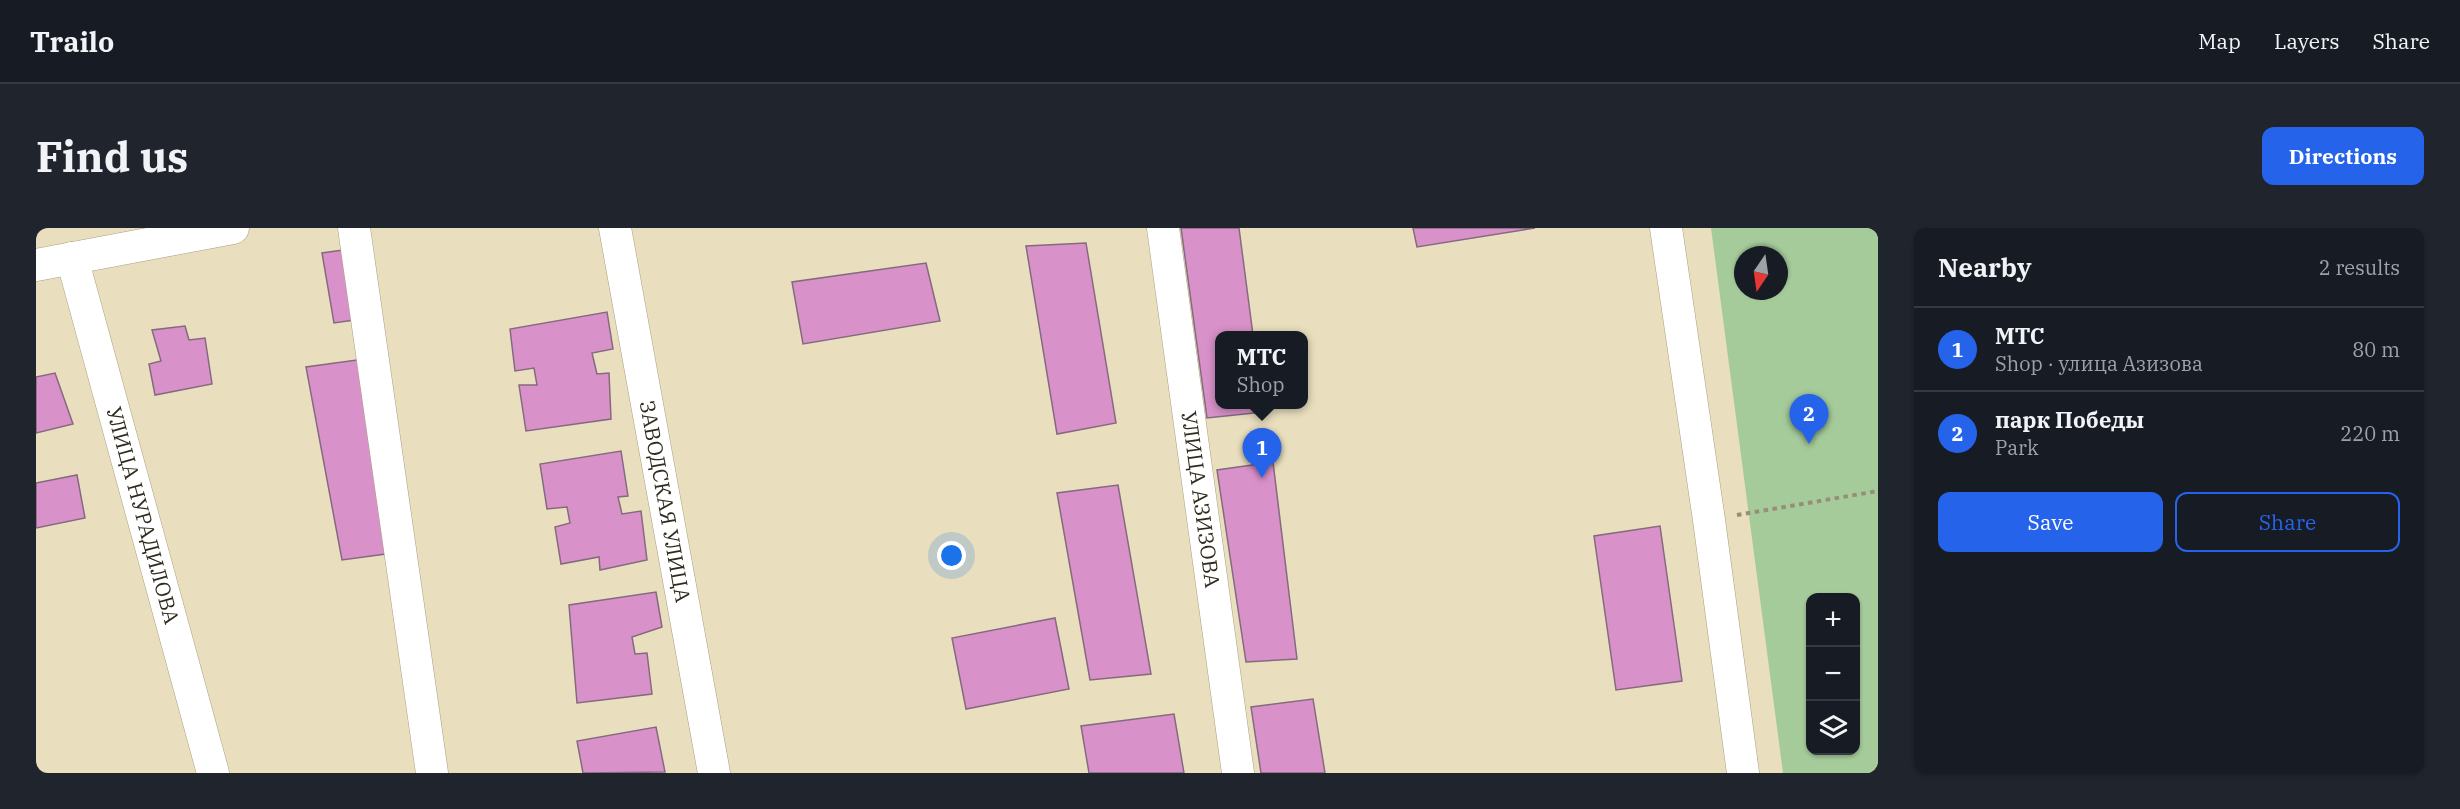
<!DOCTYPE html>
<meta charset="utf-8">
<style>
body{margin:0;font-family:"IBM Plex Serif",serif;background:#20242c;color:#f1f3f6}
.controls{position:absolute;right:18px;bottom:18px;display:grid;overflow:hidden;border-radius:12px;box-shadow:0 2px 4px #0004}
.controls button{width:54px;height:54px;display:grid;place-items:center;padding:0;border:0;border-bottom:2px solid #363941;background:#171b24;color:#f1f3f6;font:30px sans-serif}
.compass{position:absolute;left:1698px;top:18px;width:54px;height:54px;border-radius:50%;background:#171b24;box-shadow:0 2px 4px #0004;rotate:193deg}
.you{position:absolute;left:916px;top:328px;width:21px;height:21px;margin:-15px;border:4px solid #fff;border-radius:50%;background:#1a73e8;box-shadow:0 0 0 9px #1a73e833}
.badge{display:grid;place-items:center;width:39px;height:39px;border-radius:50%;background:#2563eb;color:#fff;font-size:20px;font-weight:700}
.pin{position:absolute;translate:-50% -50px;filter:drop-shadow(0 2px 3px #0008)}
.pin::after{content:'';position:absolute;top:32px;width:21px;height:18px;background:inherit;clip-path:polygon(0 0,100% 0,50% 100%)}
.popup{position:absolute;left:1179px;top:103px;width:93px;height:78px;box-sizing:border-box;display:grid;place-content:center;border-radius:12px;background:#171b24;filter:drop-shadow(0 2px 4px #0005);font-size:20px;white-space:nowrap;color:#9ea1a6}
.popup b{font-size:22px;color:#f1f3f6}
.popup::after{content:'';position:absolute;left:50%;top:100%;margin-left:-12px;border:12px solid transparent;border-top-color:#171b24}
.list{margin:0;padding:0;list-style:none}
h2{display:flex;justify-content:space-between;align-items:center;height:78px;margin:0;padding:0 24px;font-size:26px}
h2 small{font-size:20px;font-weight:400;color:#9ea1a6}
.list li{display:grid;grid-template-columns:39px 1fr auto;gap:18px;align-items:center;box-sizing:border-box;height:84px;padding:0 24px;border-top:2px solid #363941}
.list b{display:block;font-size:22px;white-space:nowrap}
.list p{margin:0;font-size:20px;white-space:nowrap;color:#9ea1a6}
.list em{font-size:20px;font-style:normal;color:#9ea1a6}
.actions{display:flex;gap:12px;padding:18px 24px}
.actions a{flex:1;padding:14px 0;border:2px solid #2563eb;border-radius:12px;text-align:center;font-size:21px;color:#2563eb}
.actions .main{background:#2563eb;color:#fff}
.icon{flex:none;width:33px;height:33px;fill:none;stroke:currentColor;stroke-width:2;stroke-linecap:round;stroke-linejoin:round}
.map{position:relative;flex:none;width:1842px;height:545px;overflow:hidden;border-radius:12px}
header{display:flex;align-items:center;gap:36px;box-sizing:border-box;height:84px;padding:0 30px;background:#171b24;border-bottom:2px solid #363941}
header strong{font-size:28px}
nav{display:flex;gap:33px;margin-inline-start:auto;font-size:21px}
.intro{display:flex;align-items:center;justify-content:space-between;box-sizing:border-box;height:144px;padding:0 36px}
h1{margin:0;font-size:42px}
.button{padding:15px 27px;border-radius:12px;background:#2563eb;color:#fff;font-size:21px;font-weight:700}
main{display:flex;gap:36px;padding:0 36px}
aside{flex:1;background:#171b24;border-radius:12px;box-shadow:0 2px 4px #0004}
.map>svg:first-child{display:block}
</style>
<header>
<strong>Trailo</strong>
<nav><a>Map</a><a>Layers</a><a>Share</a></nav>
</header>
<div class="intro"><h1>Find us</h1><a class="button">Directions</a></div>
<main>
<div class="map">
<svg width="1842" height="545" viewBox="0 0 1842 545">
<rect width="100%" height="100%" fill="#e9dfbe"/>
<path fill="#a5cb9b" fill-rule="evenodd" d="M1675 0H1842V545H1747ZM1707 27H1743V63H1707ZM1774 370H1820V522H1774Z"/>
<path fill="#d891c9" stroke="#856a7f" stroke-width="1.5" d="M1145 0H1203L1217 107H1184V176H1226L1227 184 1171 190Z
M1377 0H1499L1381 19Z
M1050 15 1080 195 1021 206 990 18Z
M314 21 325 91 298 95 286 25Z
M890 35 904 93 767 116 756 54Z
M571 84 577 121 556 125 561 146 573 145 575 191 490 203 483 157H501L498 140 479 143 474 101Z
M149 98 153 112 169 110 176 156 119 167 113 136 125 133 116 102Z
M328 131 357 325 306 332 270 139Z
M19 145 37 196 0 205V149Z
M585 223 592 268 582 269 586 286 605 283 611 332 564 342 563 329 525 336 519 299 534 295 531 279 511 281 504 236Z
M1237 234 1261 431 1210 434 1181 242Z
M41 247 49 290 0 300V255Z
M1082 257 1115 446 1054 452 1021 265Z
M1624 298 1646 453 1580 462 1558 308Z
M620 364 626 399 596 409 599 426 611 425 616 466 541 475 533 377Z
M1019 390 1033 461 930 481 916 410Z
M1277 471 1289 545H1225L1215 479Z
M1138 486 1148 545H1053L1045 498Z
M620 499 629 544 547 545 541 513Z"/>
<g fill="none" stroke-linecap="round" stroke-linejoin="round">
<defs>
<g id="street">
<path d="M318 0 396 545"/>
<path id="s1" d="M579 0 678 545"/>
<path id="s2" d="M1127 0 1202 545"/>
<path d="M1630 0 1673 292 1707 545"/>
<path id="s3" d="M36 30 177 545"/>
<path d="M0 37 197 0"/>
</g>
</defs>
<use href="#street" stroke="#a9a080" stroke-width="33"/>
<path stroke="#968e76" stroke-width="4" stroke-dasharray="4.5 4.5" stroke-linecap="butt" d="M1701 287 1842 263"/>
<use href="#street" stroke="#fff" stroke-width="32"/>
</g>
<g text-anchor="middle" stroke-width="5" stroke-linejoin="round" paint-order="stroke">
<g font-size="21" fill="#2f2b1e" stroke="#f6eccb">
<text dy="7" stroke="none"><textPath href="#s1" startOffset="278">ЗАВОДСКАЯ УЛИЦА</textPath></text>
<text dy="7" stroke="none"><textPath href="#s2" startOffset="274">УЛИЦА АЗИЗОВА</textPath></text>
<text dy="7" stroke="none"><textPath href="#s3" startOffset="267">УЛИЦА НУРАДИЛОВА</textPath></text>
</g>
</g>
</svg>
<div class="controls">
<button>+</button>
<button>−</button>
<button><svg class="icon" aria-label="layers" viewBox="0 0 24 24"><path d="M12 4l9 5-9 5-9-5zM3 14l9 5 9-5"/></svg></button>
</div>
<svg class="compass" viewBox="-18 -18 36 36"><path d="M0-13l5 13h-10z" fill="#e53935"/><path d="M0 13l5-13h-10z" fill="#9ea1a6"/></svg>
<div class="you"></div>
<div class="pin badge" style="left:1226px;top:250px">1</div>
<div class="popup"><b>МТС</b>Shop</div>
<div class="pin badge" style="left:1773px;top:216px">2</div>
</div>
<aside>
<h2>Nearby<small>2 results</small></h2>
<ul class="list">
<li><span class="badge">1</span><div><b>МТС</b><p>Shop · улица Азизова</p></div><em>80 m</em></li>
<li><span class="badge">2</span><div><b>парк Победы</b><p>Park</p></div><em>220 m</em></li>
</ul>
<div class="actions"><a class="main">Save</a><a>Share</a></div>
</aside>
</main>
